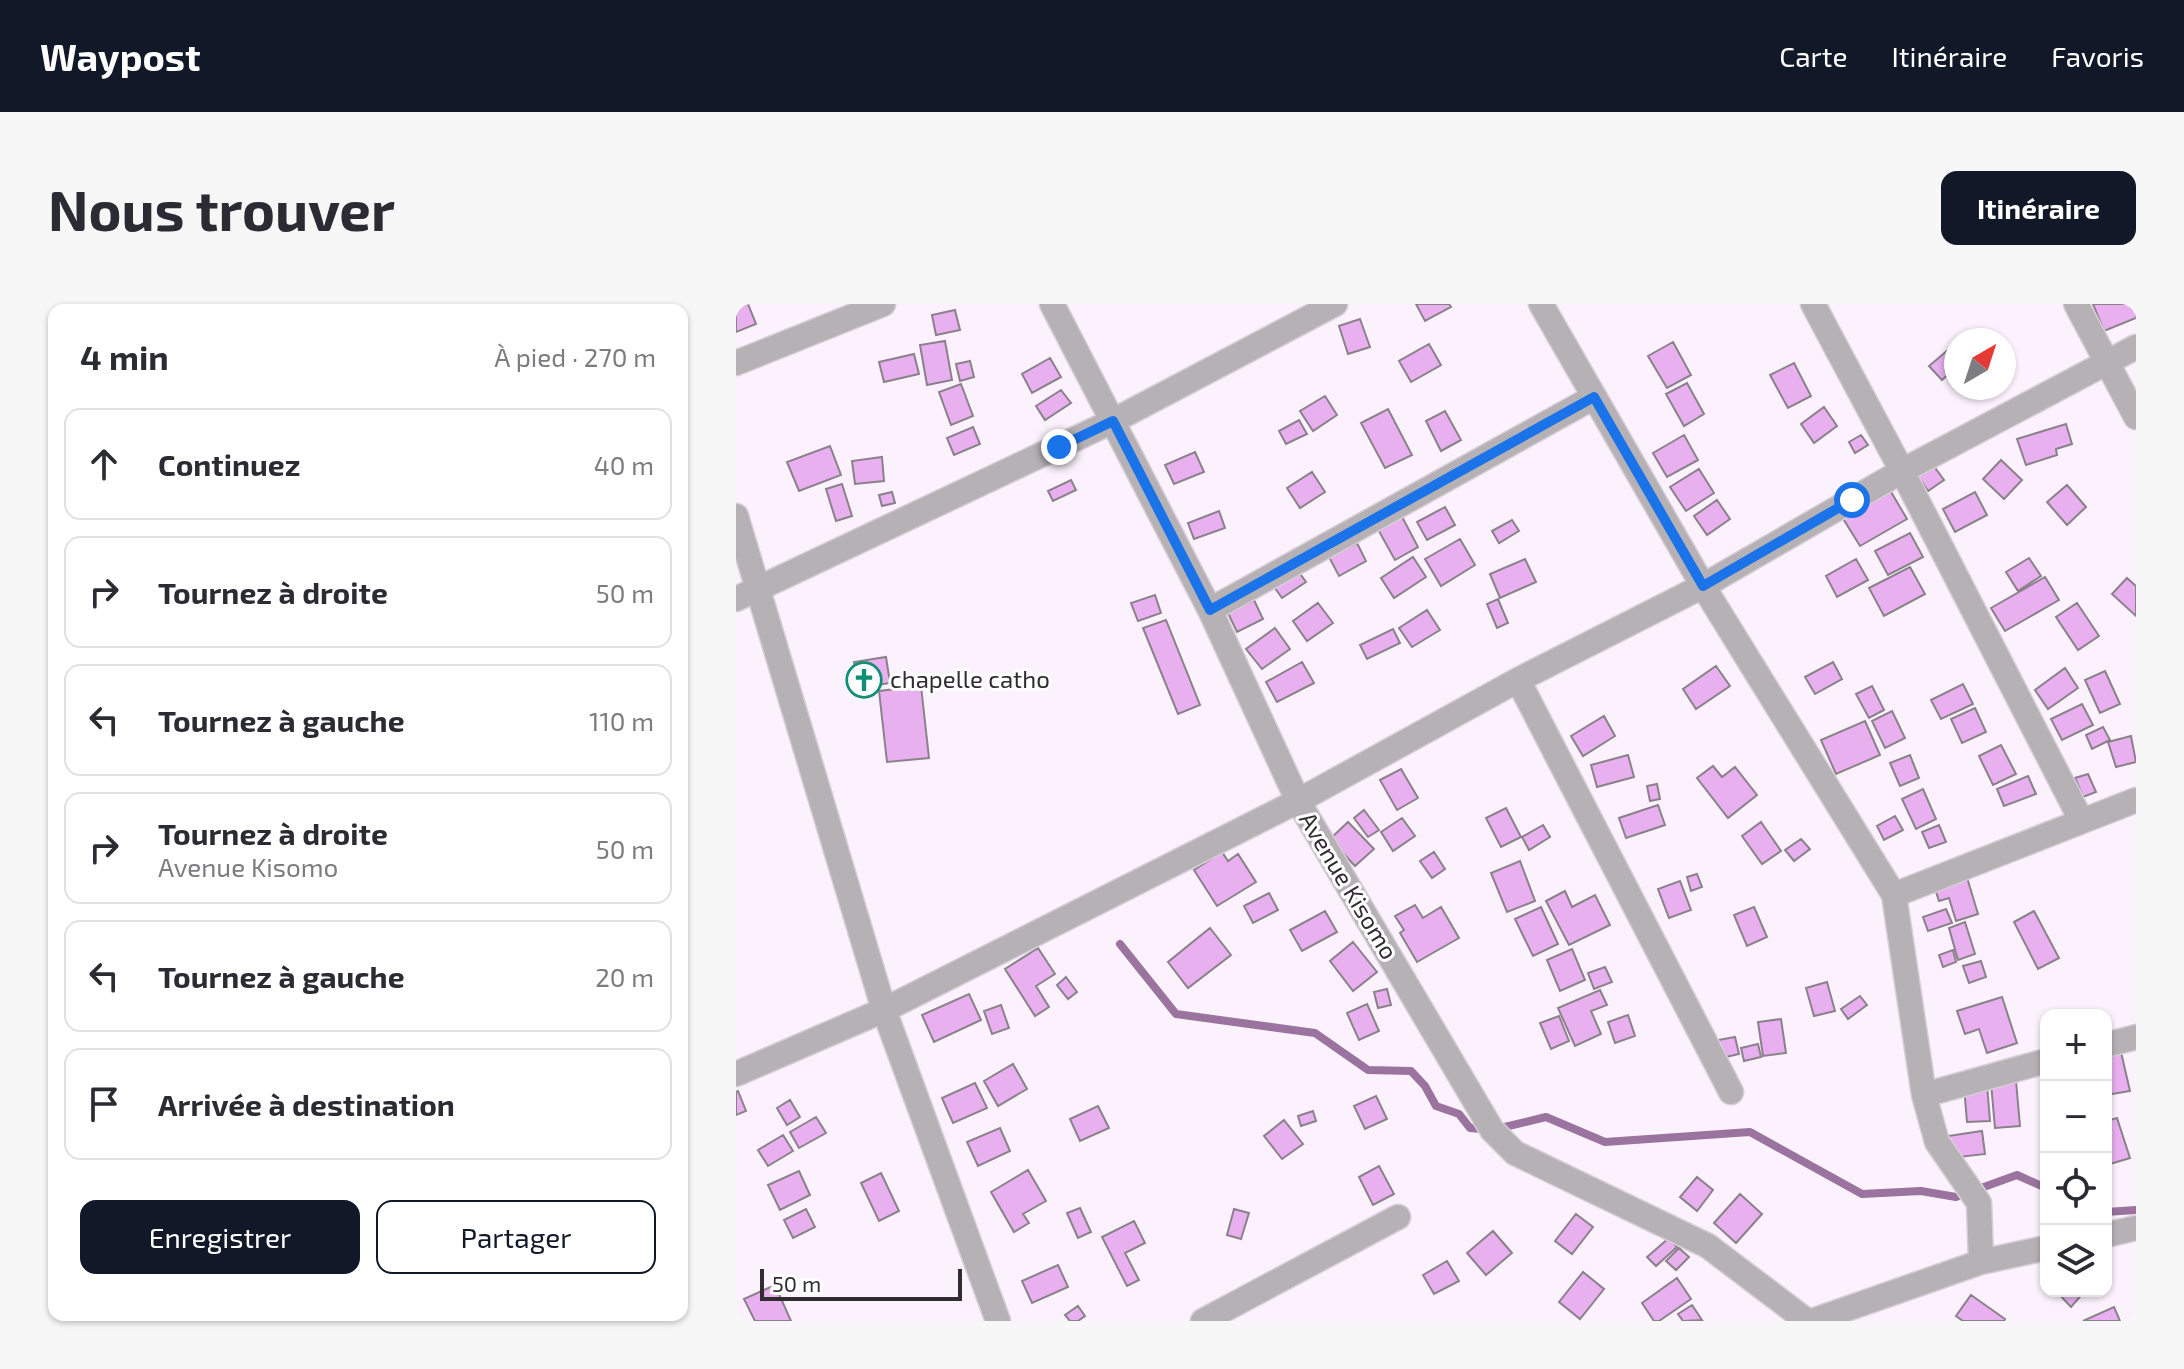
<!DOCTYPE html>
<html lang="fr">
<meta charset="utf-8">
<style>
body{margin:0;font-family:"Exo 2",sans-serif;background:#f7f7f7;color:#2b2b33}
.controls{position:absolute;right:24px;bottom:24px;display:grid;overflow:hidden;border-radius:16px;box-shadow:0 2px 6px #0004}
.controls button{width:72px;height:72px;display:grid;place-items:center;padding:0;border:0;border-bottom:2px solid #e1e1e2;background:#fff;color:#2b2b33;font:40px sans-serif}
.compass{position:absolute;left:1208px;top:24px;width:72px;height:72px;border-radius:50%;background:#fff;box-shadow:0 2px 6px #0004;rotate:39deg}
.scale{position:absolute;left:24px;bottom:20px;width:202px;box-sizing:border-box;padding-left:8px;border:4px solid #302d31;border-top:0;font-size:22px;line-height:28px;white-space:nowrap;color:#302d31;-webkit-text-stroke:6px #fff;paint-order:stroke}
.stop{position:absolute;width:24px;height:24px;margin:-18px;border:6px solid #1a73e8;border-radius:50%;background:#fff}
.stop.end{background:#1a73e8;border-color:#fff;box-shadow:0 2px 8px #0008}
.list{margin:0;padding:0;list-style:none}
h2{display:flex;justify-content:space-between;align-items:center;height:104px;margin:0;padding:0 32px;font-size:34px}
h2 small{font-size:26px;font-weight:400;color:#7c7c81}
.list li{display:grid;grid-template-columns:52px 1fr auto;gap:24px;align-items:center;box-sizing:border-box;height:112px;margin:0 16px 16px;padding:0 16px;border:2px solid #e1e1e2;border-radius:16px}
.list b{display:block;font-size:30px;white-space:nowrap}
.list p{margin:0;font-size:26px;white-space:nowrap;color:#7c7c81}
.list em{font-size:26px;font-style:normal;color:#7c7c81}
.actions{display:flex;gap:16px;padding:24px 32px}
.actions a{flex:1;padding:18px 0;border:2px solid #111827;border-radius:16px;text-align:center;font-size:28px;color:#111827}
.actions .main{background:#111827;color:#fff}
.icon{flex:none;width:44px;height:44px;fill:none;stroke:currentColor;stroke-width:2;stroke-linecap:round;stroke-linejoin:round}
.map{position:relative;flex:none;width:1400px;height:1017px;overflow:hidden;border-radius:16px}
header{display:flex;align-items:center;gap:48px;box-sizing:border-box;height:112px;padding:0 40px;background:#111827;color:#fff}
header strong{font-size:38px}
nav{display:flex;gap:44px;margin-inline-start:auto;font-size:28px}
.intro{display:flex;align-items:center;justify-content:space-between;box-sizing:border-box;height:192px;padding:0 48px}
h1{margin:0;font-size:56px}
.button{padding:20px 36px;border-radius:16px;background:#111827;color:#fff;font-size:28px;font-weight:700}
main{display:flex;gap:48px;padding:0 48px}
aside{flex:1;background:#fff;border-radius:16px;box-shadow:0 2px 6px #0004}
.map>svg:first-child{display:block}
</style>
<header>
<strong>Waypost</strong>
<nav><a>Carte</a><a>Itinéraire</a><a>Favoris</a></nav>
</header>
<div class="intro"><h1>Nous trouver</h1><a class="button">Itinéraire</a></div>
<main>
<aside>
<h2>4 min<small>À pied · 270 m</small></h2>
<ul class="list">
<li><svg class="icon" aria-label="ahead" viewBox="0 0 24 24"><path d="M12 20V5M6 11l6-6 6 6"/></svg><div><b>Continuez</b></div><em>40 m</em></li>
<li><svg class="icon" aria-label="right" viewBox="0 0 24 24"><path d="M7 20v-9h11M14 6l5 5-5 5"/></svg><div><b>Tournez à droite</b></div><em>50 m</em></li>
<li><svg class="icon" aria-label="left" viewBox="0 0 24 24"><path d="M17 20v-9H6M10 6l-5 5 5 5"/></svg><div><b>Tournez à gauche</b></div><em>110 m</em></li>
<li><svg class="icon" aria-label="right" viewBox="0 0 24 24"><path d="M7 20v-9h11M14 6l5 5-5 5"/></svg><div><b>Tournez à droite</b><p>Avenue Kisomo</p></div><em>50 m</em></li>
<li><svg class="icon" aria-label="left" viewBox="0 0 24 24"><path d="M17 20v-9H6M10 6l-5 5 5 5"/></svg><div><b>Tournez à gauche</b></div><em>20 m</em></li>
<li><svg class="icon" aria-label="arrive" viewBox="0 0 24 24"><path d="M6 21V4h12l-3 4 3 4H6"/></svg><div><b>Arrivée à destination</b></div></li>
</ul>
<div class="actions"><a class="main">Enregistrer</a><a>Partager</a></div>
</aside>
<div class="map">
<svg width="1400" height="1017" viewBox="0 0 1400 1017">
<rect width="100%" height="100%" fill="#fcf2fd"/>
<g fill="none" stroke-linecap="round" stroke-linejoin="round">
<path stroke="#9a739e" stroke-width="8" d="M384 640 440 710 579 729 632 766 675 767 689 782 700 802 723 810 734 824 756 826 810 813 869 838 1014 828 1126 890 1185 887 1220 893 1281 871 1310 884
M1370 908 1400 906"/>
</g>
<path fill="#e9b0ef" stroke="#8a818b" stroke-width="2" d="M12 0 20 20 0 28V3Z
M680 0H713L715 3 689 17Z
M1357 0H1400V14L1368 27Z
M219 6 224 26 200 31 196 11Z
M624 15 634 43 612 50 603 22Z
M209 37 216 76 191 81 184 41Z
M937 38 955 71 931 84 912 52Z
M693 40 705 61 675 78 663 57Z
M1212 46 1220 55V63L1206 76 1193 62Z
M178 50 183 70 148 78 143 58Z
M314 54 325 73 296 89 286 70Z
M234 57 238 73 224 77 220 60Z
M1058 59 1075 92 1052 104 1034 71Z
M951 79 968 110 948 122 930 90Z
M225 80 237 112 215 121 203 88Z
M325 86 335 99 309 116 300 102Z
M589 92 601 111 577 127 564 107Z
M1088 103 1101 122 1078 139 1065 120Z
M652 105 676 151 649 164 625 119Z
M709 107 725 136 705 147 690 117Z
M563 116 571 130 550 140 543 127Z
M1330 120 1336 140 1320 145 1321 151 1290 161 1281 135Z
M237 123 244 140 218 151 211 134Z
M948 131 962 156 931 173 917 149Z
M1125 131 1132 141 1119 149 1113 138Z
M94 142 105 171 63 187 51 158Z
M459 148 468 168 438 180 429 161Z
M146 153 148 177 119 180 116 157Z
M1265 156 1286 176 1268 195 1247 175Z
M1197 161 1208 176 1192 187 1182 172Z
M963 165 978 189 950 207 934 183Z
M576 168 589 188 564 204 551 184Z
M335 176 340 186 317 197 312 187Z
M106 180 116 212 100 217 90 185Z
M1151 181 1171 215 1124 242 1103 208Z
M1331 181 1350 203 1331 221 1311 198Z
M156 188 159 199 146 202 143 191Z
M1239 188 1251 211 1219 228 1207 205Z
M981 196 994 215 971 231 958 212Z
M709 203 719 221 691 236 681 218Z
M483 207 489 224 458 235 452 219Z
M663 207 682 243 659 256 639 220Z
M776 216 783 227 763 239 756 227Z
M1174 229 1187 253 1152 271 1139 247Z
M724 235 739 261 705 282 689 255Z
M621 239 630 257 603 272 593 253Z
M677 253 690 273 658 294 645 274Z
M1293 254 1305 272 1282 287 1270 268Z
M789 255 800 278 764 294 754 270Z
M1120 255 1132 276 1101 293 1090 272Z
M1174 263 1189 290 1148 312 1133 284Z
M560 264 570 278 546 294 536 280Z
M1309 273 1323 296 1269 327 1255 304Z
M1391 274 1400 282V312L1376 290Z
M419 291 425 309 402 317 395 299Z
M762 295 772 319 761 324 751 300Z
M518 296 527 315 501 328 492 309Z
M582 299 597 319 571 337 557 317Z
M1341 299 1363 332 1342 346 1320 313Z
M691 306 704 326 676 343 663 324Z
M430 316 464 401 442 410 407 324Z
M539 324 554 345 526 365 510 345Z
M657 325 664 339 631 355 624 341Z
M150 353 154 379 122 384 118 358Z
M566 358 578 379 541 398 530 378Z
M1097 358 1106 375 1079 390 1069 373Z
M980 362 994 382 960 405 947 385Z
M1329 364 1342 384 1312 405 1299 386Z
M1369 367 1384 400 1364 409 1349 376Z
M1227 380 1237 400 1205 415 1195 396Z
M185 382 193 454 151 458 143 387Z
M1136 382 1148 406 1133 414 1120 390Z
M1346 400 1357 421 1326 436 1315 415Z
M1239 404 1250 428 1226 439 1215 415Z
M1156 407 1169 434 1149 444 1136 417Z
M868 412 879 432 847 452 835 432Z
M1129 417 1144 451 1100 470 1085 436Z
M1367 423 1374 436 1356 445 1350 431Z
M1395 432 1400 458 1380 463 1372 438Z
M1265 441 1280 470 1257 481 1243 452Z
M892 451 898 473 861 483 855 461Z
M1174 451 1183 474 1164 482 1154 459Z
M977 462 986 473 999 463 1021 491 992 514 961 474Z
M665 465 682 494 661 506 644 476Z
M1352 470 1360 488 1347 493 1339 474Z
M1292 472 1300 490 1268 502 1261 485Z
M921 480 924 495 914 497 911 482Z
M1187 485 1200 515 1180 525 1166 495Z
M922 501 929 521 890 534 883 514Z
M770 504 785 533 765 543 750 514Z
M628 506 643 526 632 533 618 514Z
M1159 512 1167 526 1148 536 1141 522Z
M666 514 679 532 657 547 645 528Z
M612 518 638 545 619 562 594 535Z
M1025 518 1045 547 1026 560 1006 532Z
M807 521 814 533 793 546 786 533Z
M1203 521 1210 538 1193 544 1186 528Z
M1065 535 1074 545 1058 557 1049 546Z
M486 548 492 557 502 550 520 578 481 602 458 566Z
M698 548 709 565 696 574 684 557Z
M784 557 799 597 771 608 755 569Z
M961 570 966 583 955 587 951 573Z
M1230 570 1242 610 1220 617 1213 594 1203 597 1197 579Z
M944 577 955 606 933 614 922 585Z
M829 587 836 603 859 591 874 621 833 641 810 597Z
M533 589 542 606 517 619 508 602Z
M679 601 687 614 705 603 723 634 681 658 664 629 668 626 659 612Z
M805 603 822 640 797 652 779 615Z
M1018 603 1031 633 1011 642 998 611Z
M1210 605 1216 619 1192 627 1187 613Z
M589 607 601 628 566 647 554 626Z
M1298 607 1323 654 1302 665 1278 618Z
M1229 618 1239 650 1222 656 1213 624Z
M474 624 495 651 452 684 432 658Z
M617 638 641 668 617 687 594 657Z
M302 644 319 670 300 682 313 703 299 712 269 665Z
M836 645 849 676 824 687 811 656Z
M1217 646 1220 658 1207 663 1203 651Z
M1245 657 1250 673 1233 679 1227 662Z
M869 663 876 678 858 685 852 669Z
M330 673 341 688 332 695 321 681Z
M1091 678 1099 707 1078 712 1070 684Z
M651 685 655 701 642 704 638 688Z
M864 686 871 701 855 707 865 730 839 742 822 704Z
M233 690 245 716 198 738 186 711Z
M1124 692 1131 701 1112 715 1105 705Z
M1266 693 1281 739 1251 749 1243 725 1229 730 1221 707Z
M631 700 643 727 623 736 611 709Z
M265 701 273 724 256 730 248 707Z
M892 711 899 732 879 739 872 718Z
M823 712 833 737 815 745 804 719Z
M1045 715 1050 749 1027 752 1022 718Z
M999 733 1003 750 981 755 977 737Z
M1022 740 1025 753 1008 757 1005 744Z
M1385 748 1394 787 1370 791V751Z
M277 760 291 785 262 802 248 777Z
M1280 777 1284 822 1259 824 1255 779Z
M239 779 251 804 217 819 206 794Z
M1251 781 1254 817 1231 818 1228 782Z
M2 787 10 807 0 811V788Z
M640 792 651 815 629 825 618 802Z
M54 796 64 813 51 821 41 804Z
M362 802 373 824 344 837 334 815Z
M577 807 580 817 565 822 562 812Z
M80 813 90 829 63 844 54 828Z
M1381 814 1394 854 1374 860 1370 849V817Z
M548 816 567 840 546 855 528 832Z
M264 824 274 847 242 862 231 838Z
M1246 827 1249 850 1215 854 1212 832Z
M47 831 57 847 32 862 22 846Z
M643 862 658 890 637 901 623 873Z
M292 866 310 897 287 910 293 919 278 928 255 888Z
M63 867 74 891 44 906 32 881Z
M145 869 163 907 143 917 125 879Z
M961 873 977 886 961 907 944 893Z
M1004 890 1026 910 1000 939 978 919Z
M344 904 355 928 342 934 331 909Z
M70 905 79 923 57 934 48 916Z
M498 905 513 909 505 935 491 931Z
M840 910 857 923 836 950 819 937Z
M398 917 409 939 389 949 403 976 391 982 366 933Z
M757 927 776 949 750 971 731 949Z
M933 934 941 943 920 962 911 953Z
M943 944 953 953 940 966 930 957Z
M711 957 723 977 698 990 687 971Z
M322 961 332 983 296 999 286 977Z
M847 968 868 985 844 1015 823 998Z
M941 974 955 995 923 1017H918L906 999Z
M39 981 55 1017H19L8 995Z
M1320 987H1349L1335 1003Z
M1235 991 1269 1015 1268 1017H1227L1220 1012Z
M956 1001 966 1016 947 1017 942 1010Z
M342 1002 349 1012 342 1017H334L329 1011Z
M1378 1003 1384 1017H1347Z"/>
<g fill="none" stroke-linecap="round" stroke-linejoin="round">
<defs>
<path id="minor" d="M316 0 474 306 562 497 756 826 779 849 972 942 1071 1017
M805 0 967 282 1158 591 1188 791 1201 838 1243 899 1245 958
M1077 0 1166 167 1345 516
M1340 0 1400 113
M0 59 147 0
M0 212 148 706 262 1017
M0 295 377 117 599 0
M474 306 858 93
M782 376 995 788
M1158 591 1400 496
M1370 741 1400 733
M0 770 148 706 562 497 782 376 967 282 1166 167 1400 43
M1188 791 1310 757
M1370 931 1400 924
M467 1017 662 913
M1076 1017 1245 958 1310 944"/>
</defs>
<use href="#minor" stroke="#d7cfd8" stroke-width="27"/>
<use href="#minor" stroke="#b5b1b5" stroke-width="24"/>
</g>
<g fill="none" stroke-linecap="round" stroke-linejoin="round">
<path stroke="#1a73e8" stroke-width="10" d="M323 143 377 117 474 306 858 93 967 282 1116 196"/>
</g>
<defs>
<symbol id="church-ring" viewBox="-11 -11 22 22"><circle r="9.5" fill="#fff" stroke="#108f75" stroke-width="1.5"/><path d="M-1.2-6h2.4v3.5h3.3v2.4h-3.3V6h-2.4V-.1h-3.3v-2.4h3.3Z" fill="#108f75"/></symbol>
</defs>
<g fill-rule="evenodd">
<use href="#church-ring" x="108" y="356" width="40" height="40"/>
</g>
<g text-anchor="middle" stroke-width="6" stroke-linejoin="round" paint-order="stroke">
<g font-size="24" fill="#302d31" stroke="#fff" text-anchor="start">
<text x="154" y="384">chapelle catho</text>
</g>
<g font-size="24" fill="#302d31" stroke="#fff">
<text transform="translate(612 582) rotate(59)" y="8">Avenue Kisomo</text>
</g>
</g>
</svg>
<div class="controls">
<button>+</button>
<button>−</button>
<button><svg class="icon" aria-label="locate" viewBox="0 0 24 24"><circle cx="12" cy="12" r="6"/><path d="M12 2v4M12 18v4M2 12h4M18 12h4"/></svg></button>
<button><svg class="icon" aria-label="layers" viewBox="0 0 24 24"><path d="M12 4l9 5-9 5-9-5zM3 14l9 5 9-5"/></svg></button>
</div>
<svg class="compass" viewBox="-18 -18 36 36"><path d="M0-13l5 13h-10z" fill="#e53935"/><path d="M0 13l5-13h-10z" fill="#7c7c81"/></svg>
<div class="scale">50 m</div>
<div class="stop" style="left:1116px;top:196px"></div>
<div class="stop end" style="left:323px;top:143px"></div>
</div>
</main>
